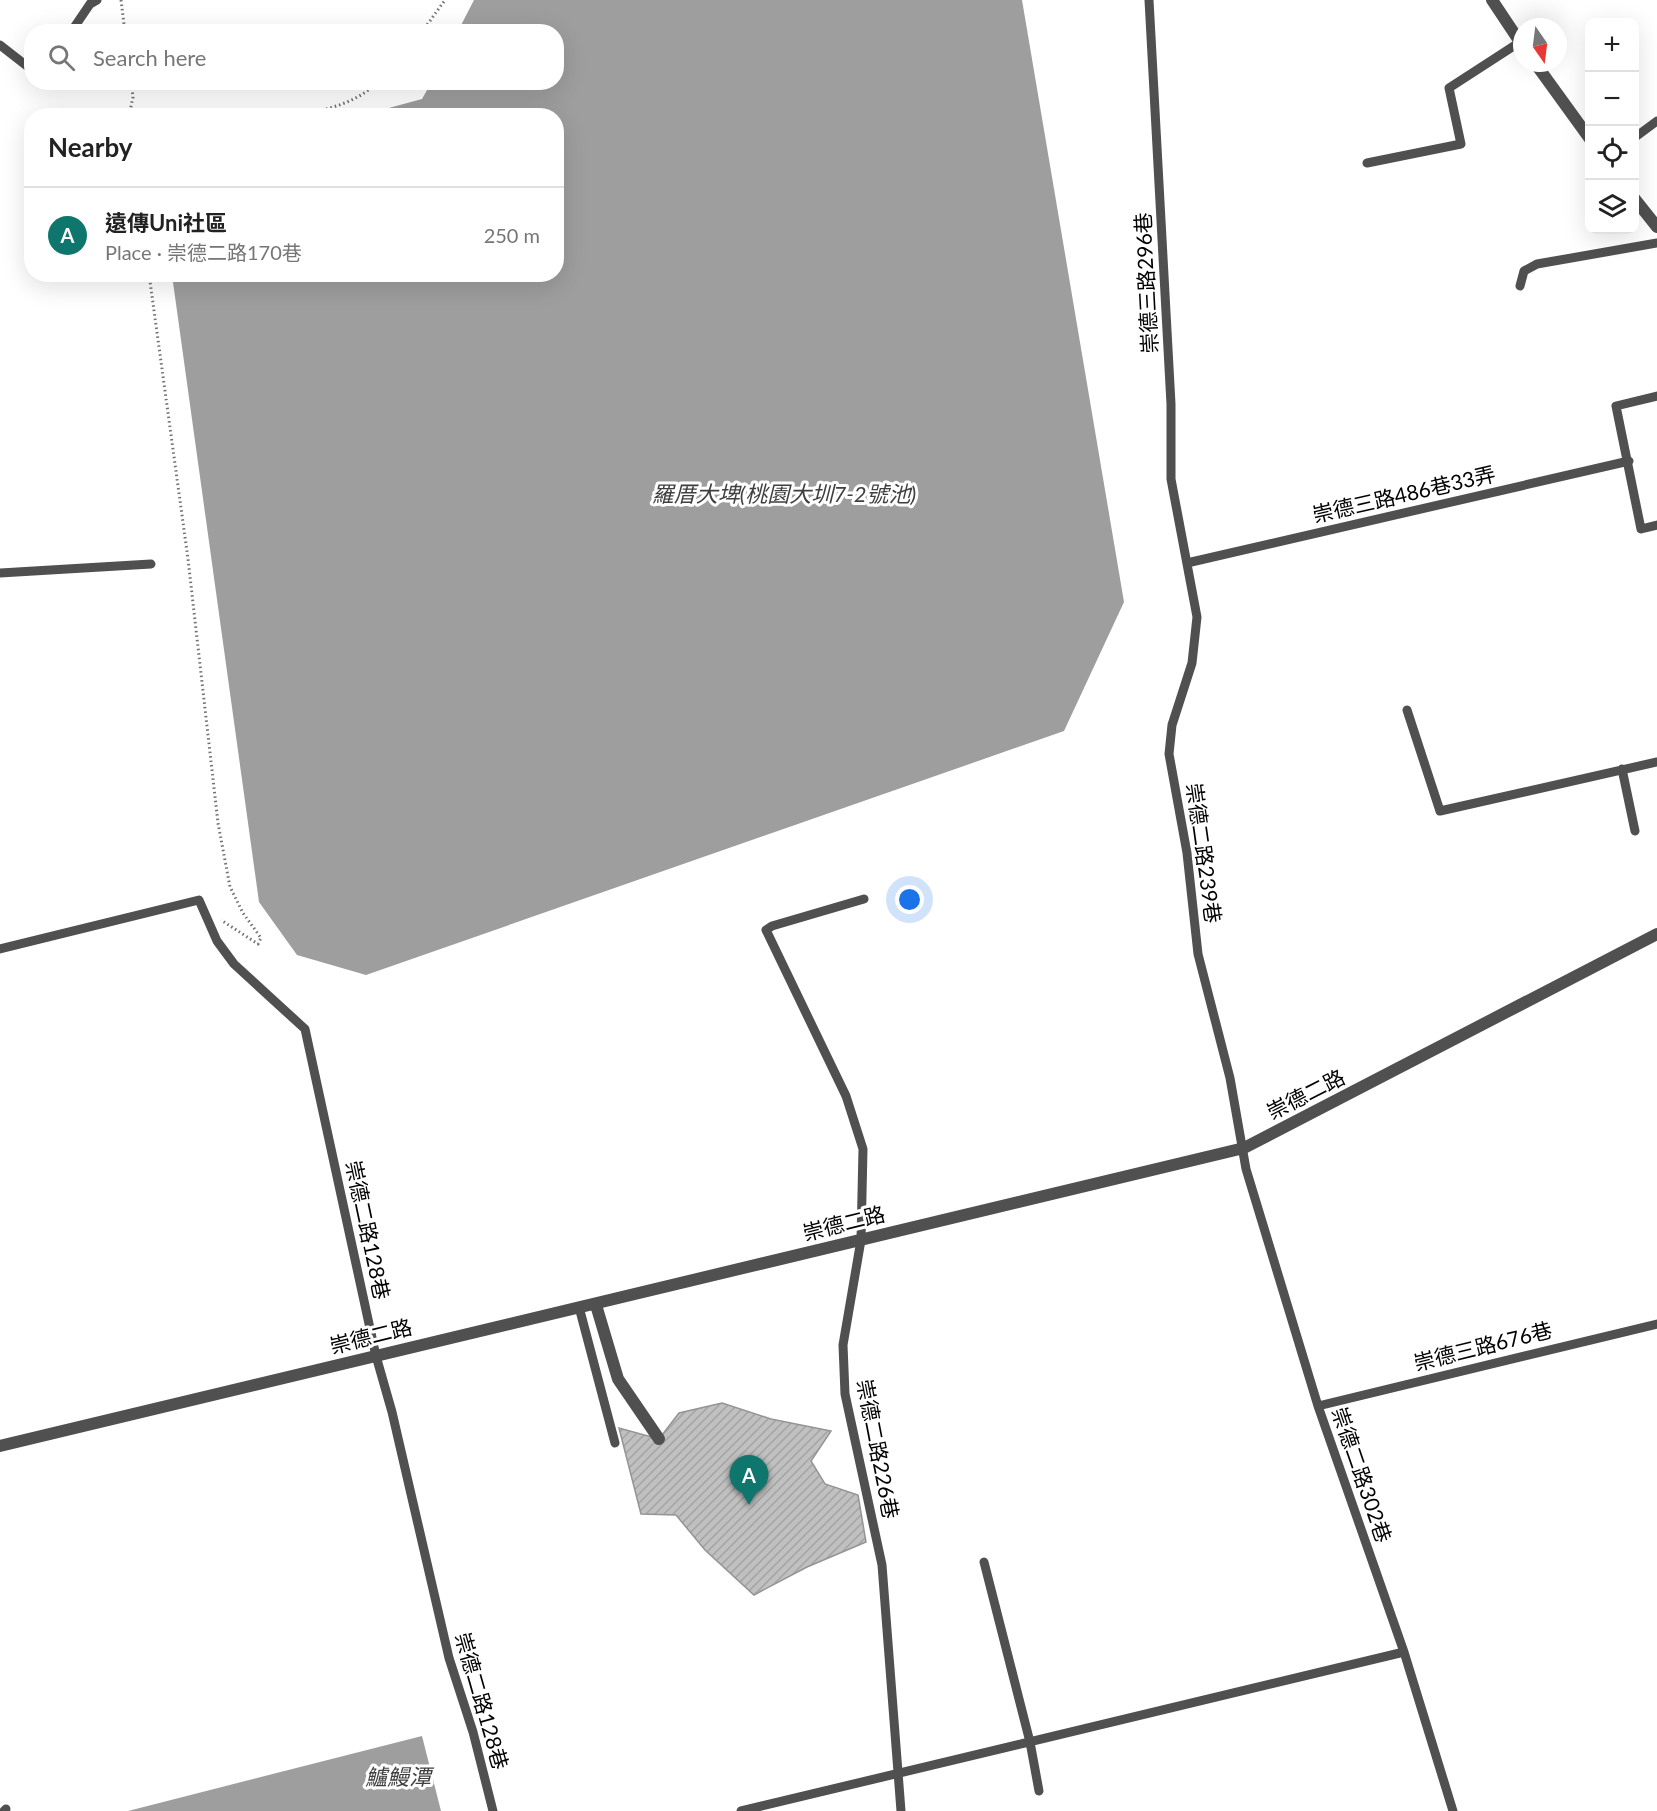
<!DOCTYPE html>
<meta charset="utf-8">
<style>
body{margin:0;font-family:Lato,"Noto Sans TC",sans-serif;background:#f2f2f2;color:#222}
.controls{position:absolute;right:18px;top:18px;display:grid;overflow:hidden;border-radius:12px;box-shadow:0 6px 24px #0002}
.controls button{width:54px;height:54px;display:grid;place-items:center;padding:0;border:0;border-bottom:2px solid #e0e0e0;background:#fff;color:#222;font:30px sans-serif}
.compass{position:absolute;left:1513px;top:18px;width:54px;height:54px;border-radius:50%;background:#fff;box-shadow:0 6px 24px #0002;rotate:166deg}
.you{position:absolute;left:910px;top:900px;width:21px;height:21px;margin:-15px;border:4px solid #fff;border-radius:50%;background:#1a73e8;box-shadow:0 0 0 9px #1a73e833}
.badge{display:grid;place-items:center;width:39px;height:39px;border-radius:50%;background:#0f766e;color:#fff;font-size:20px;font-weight:700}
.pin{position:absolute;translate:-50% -50px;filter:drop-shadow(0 2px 3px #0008)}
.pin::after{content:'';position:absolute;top:32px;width:21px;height:18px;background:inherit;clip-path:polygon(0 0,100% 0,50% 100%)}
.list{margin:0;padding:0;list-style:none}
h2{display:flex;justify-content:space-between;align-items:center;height:78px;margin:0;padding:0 24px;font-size:26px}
h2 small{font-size:20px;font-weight:400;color:#767676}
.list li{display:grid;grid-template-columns:39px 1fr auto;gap:18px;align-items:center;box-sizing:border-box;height:96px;padding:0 24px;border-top:2px solid #e0e0e0}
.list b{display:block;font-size:22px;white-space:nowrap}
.list p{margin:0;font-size:20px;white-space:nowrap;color:#767676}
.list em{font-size:20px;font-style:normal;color:#767676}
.icon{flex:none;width:33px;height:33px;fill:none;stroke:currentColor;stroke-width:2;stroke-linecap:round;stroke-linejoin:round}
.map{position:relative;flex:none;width:1657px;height:1811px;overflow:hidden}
.search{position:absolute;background:#fff;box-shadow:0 6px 24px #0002;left:24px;top:24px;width:540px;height:66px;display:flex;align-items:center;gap:15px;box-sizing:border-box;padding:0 21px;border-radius:24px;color:#767676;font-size:22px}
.panel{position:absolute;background:#fff;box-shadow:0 6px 24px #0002;left:24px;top:108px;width:540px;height:174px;border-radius:24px}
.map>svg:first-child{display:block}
</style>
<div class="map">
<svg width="1657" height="1811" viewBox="0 0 1657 1811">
<defs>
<pattern id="building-hatch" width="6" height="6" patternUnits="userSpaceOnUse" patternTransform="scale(1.5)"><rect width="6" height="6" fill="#c0c0c0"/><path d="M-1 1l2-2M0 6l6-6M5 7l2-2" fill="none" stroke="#a3a3a3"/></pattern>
</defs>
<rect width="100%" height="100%" fill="#fff"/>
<path fill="#9e9e9e" d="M474 0H1022L1124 602 1064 731 366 975 297 955 259 902 172 275 556 274V116L363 115 422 99 431 83 556 82V32L458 31Z
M422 1736 441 1811H128Z"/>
<path fill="url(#building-hatch)" stroke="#949494" stroke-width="1.5" d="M722 1403 771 1419 831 1431 811 1461 825 1484 858 1495 866 1542 807 1567 754 1595 705 1550 676 1515 641 1514 619 1428 659 1439 679 1413Z"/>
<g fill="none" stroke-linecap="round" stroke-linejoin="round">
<path stroke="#727272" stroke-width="3" stroke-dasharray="1.5 3" stroke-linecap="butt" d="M121 0 125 32
M422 32 445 0
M129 116 133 97 131 82
M300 116C329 108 355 104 378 82
M149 274 188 559 218 823 230 887 243 913 261 938 258 944 221 920"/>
<path stroke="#505050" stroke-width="9" d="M1149 0 1171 404V479L1197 617 1192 663 1172 725 1169 754 1187 853 1198 954 1230 1078 1246 1169 1318 1406 1404 1652 1453 1811
M71 32 90 4 97 0
M0 45 32 70
M1634 138 1657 121
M1367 163 1461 144 1449 88 1520 42
M1520 286 1524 271 1537 264 1657 243
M1657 396 1616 406 1641 529 1657 525
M1187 563 1629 461
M0 573 151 564
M1407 710 1440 811 1657 762
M1622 769 1635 831
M864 899 772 926 766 930 846 1096 863 1149 861 1240 843 1345 845 1394 882 1565 901 1811
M0 949 199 900 217 941 234 964 305 1029 376 1356 392 1412 449 1658 473 1732 493 1811
M579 1307 615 1443
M1318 1406 1657 1324
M984 1562 1030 1742 1039 1791
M4 1811 6 1809
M741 1811 1404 1652"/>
<path stroke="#505050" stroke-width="12" d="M1492 0 1522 45
M1535 63 1590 139
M1634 198 1657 227
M596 1305 618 1379 659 1439
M0 1446 1244 1148 1657 934"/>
</g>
<g text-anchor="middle" stroke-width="6" stroke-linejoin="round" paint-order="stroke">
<g font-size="21" fill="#000" stroke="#fff">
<text transform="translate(1147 283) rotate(-93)" y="7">崇德三路296巷</text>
<text transform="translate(1404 495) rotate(-13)" y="7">崇德三路486巷33弄</text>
<text transform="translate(1203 853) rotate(82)" y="7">崇德二路239巷</text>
<text transform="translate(1306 1095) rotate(-27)" y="7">崇德二路</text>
<text transform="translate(844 1224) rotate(-14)" y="7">崇德二路</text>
<text transform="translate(367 1230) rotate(78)" y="7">崇德二路128巷</text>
<text transform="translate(371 1337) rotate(-14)" y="7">崇德二路</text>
<text transform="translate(1483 1347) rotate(-14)" y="7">崇德三路676巷</text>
<text transform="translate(877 1449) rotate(79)" y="7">崇德二路226巷</text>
<text transform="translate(1361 1475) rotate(71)" y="7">崇德二路302巷</text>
<text transform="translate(481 1701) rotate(74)" y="7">崇德二路128巷</text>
</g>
<g font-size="22" font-style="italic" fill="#3f3f3f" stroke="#fff">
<text x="784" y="502">羅厝大埤(桃園大圳7-2號池)</text>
<text x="398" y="1785">鱸鰻潭</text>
</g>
</g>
</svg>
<div class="controls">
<button>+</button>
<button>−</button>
<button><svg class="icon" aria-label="locate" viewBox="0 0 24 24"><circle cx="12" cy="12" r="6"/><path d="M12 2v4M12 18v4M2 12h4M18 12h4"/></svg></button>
<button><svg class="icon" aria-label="layers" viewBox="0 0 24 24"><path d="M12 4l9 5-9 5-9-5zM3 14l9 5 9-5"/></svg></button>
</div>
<svg class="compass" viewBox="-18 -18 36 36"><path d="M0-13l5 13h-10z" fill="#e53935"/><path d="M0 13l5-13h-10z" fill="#767676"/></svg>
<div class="you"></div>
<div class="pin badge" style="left:749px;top:1505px">A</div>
<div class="search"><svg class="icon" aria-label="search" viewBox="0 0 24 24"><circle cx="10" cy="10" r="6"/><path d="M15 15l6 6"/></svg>Search here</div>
<section class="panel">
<h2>Nearby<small></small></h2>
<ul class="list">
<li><span class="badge">A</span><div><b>遠傳Uni社區</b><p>Place · 崇德二路170巷</p></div><em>250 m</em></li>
</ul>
</section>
</div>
